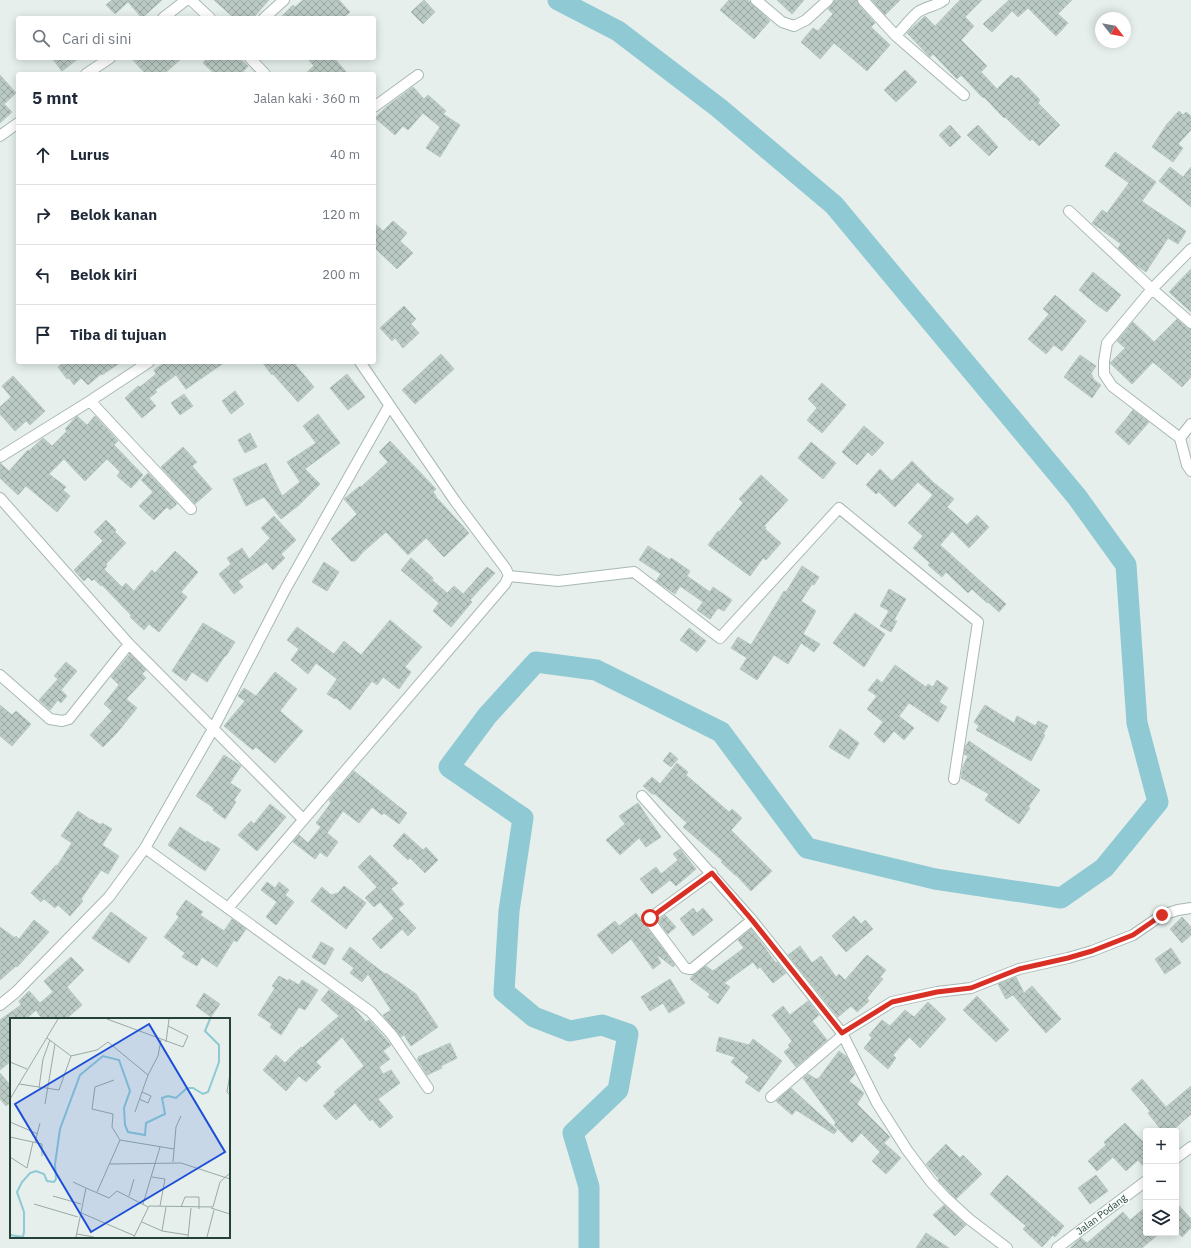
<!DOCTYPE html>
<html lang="id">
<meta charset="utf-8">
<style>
body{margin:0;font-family:"IBM Plex Sans",sans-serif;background:#f2f2f3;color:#1f2937}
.controls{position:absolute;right:12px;bottom:12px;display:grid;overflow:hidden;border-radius:4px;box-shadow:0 2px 10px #0003}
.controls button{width:36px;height:36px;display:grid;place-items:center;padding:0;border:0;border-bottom:1px solid #e0e1e3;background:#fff;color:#1f2937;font:20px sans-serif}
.compass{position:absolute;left:1095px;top:12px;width:36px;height:36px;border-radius:50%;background:#fff;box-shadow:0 2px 10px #0003;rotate:121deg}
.stop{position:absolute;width:12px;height:12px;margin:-9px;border:3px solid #d93025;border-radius:50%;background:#fff}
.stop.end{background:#d93025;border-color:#fff;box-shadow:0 1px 4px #0008}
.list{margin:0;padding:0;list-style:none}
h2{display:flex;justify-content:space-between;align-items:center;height:52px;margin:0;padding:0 16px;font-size:17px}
h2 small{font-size:13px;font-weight:400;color:#747a83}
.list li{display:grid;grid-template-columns:26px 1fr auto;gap:12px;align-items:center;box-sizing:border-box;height:60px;padding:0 16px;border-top:1px solid #e0e1e3}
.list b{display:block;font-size:15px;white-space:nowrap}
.list em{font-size:13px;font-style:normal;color:#747a83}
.icon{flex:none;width:22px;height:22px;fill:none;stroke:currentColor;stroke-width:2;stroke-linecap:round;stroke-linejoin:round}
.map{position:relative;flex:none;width:1191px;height:1248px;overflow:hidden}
.search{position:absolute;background:#fff;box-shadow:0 2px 10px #0003;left:16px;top:16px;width:360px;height:44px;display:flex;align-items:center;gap:10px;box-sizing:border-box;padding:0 14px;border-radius:4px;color:#747a83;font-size:15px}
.panel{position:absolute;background:#fff;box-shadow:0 2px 10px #0003;left:16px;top:72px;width:360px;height:292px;border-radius:4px}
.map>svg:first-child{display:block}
</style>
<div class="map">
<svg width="1191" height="1248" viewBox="0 0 1191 1248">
<defs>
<pattern id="building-cross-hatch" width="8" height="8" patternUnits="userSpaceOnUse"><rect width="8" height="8" fill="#bbcac4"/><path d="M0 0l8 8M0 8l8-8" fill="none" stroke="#98a6a0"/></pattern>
</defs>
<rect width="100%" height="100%" fill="#e6efeb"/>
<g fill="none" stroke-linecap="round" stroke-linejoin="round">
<path stroke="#8ec9d4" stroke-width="21" d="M558 0 618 31 719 108 834 205 1077 497 1126 565 1137 723 1158 802 1104 868 1061 898 935 879 807 848 721 732 596 670 536 662 487 716 449 767 523 818 509 911 504 992 534 1017 570 1031 602 1025 628 1034 618 1090 573 1133 589 1187V1248"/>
</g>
<path fill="url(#building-cross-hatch)" stroke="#b8c9c2" d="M112 0H162L142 18 128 2 115 14 106 5Z
M214 0H269L253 18H234Z
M303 0H339L350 12 343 18H280L293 5 295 7Z
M424 0 435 12 423 24 411 12Z
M729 0H748L770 21 754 39 720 10Z
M777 0H804L792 14Z
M835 0H857L858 4 875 23 871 27 890 45 867 71 834 43 820 59 801 42 813 28 818 31 833 14 828 9Z
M872 0H900L885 15Z
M960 0H982L965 17 974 26 961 40 987 66 981 72 997 89 1011 75 1016 79 1018 77 1040 100 1038 103 1060 125 1039 146 1032 139 1030 141 1005 117 1004 118 984 97 983 98 961 75 957 79 933 54 930 57 907 33 925 16 935 26Z
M1009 0H1072L1058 14 1068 23 1056 36 1028 8 1018 17 1012 11 992 32 983 24Z
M52 58H79L62 71Z
M131 58H182L164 74H146Z
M207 58H239L248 66 241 74H215L203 63Z
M307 58H334L348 74H305L314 66Z
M905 70 917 82 896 102 884 90Z
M0 75 16 93 4 104 12 112 0 123Z
M413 87 424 99 428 95 446 111 443 114 460 125 440 157 426 148 440 127 423 113 408 130 403 126 395 135 375 118 386 107Z
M1179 111 1183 115 1186 112 1191 116V130L1178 144 1183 148 1173 162 1152 147 1167 124Z
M950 125 961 137 950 147 939 135Z
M978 125 998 147 989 156 967 135Z
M1115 152 1156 182 1142 201 1147 205 1186 231 1178 244 1168 238 1146 272 1136 265 1118 248 1121 244 1092 223 1102 210 1107 213 1129 183 1105 166Z
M1170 167 1183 177 1191 167V207L1159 181Z
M393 221 407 233 400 241 413 253 397 269 374 247V223L383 231Z
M1191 269V312L1169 292Z
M1093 272 1121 295 1107 312 1098 306 1079 290Z
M1055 295 1086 321 1062 351 1054 345 1046 354 1028 339 1049 314 1043 309Z
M404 306 416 319 411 324 419 333 403 348 395 338 392 341 380 328Z
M1177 319 1187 328 1191 329V377L1182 387 1153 362 1132 384 1110 363 1125 348 1117 341 1133 322 1154 342Z
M441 354 454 369 415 404 402 390Z
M1080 355 1096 366 1091 373 1094 380 1101 385 1092 398 1064 377Z
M64 362H121L102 375 101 374 88 385 81 378 74 385 69 378 67 379 58 367Z
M166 362H225L186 389 176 375 155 390 157 392 149 398 156 406 142 418 125 398 138 386 140 387 156 374 154 370Z
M262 362H293L314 387 298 402 273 374 272 375Z
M347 374 365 397 348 410 330 388Z
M13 376 45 411 30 425 26 421 15 431 0 414V407L11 397 2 386Z
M822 383 846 405 822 433 807 420 817 408 808 399Z
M235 391 244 404 231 414 222 401Z
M184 394 193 406 180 415 171 403Z
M1133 410 1149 422 1129 445 1115 432Z
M318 414 340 443 305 469 320 484 299 505 281 519 264 497 246 506 233 479 266 463 282 496 300 482 287 462 316 443 303 426Z
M77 416 87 425 95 416 118 441 114 445 143 475 131 488 117 476 120 472 107 459 85 481 64 459 49 474 66 487 63 490 70 496 57 512 26 486 18 495 0 478V463L9 471 28 450 29 451 43 438 52 446 67 431 65 429Z
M864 426 884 443 872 456 868 452 857 465 842 452Z
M250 433 257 447 245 453 238 440Z
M390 441 436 489 433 492 436 496V497L469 533 444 557 426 538 408 555 386 532 364 551 355 561H351L331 539 357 514 344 499 360 486 361 487 388 462 379 452Z
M811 442 836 463 823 479 798 458Z
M183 447 197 462 192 466 212 489 195 504 161 467Z
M912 461 934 483 954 499 947 507 967 525 977 515 989 527 969 548 952 531 940 545 1006 604 999 612 988 602 987 603 972 589 968 593 946 572 942 577 928 565 930 563 913 548 923 536 908 523 933 495 918 482 895 507 879 492 876 494 866 485 880 469 892 481Z
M148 473 177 504 170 510 167 507 154 520 139 506 153 492 141 480Z
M761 475 788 500 764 526 766 527 765 529 781 543 766 560 763 558 750 576 708 545 718 531 719 532 743 503 739 499Z
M274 516 296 540 281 554 285 558 273 570 266 562 238 581 243 587 234 594 219 574 231 564 227 558 242 548 249 559 270 538 261 528Z
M106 520 116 530 115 532 126 543 106 564 107 566 104 569 122 587 126 583 134 591 152 570 155 573 175 551 198 572 181 592 187 597 159 632 149 624 144 630 130 617 131 615 102 585 101 586 94 579 92 581 88 577 84 581 74 570 103 541 94 532Z
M648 546 670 560 671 558 690 571 687 576 710 592 713 587 732 600 724 611 718 608 710 619 697 610 703 602 680 586 675 594 656 581 661 574 639 560Z
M411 558 433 578 432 580 447 593 454 586 463 594 487 567 495 573 470 600 472 602 451 627 433 611 439 603 401 570Z
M324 562 339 572 327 591 312 582Z
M802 566 819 577 814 585 812 584 801 601 816 611 803 634 820 644 814 652 801 643 788 664 774 655 757 680 740 669 747 658 731 648 738 637 751 645 784 591 786 592Z
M889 589 906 599 894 620 897 621 891 632 880 626 889 611 880 606Z
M855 613 885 634 864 667 833 643Z
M390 620 422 647 405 667 411 672 399 689 383 677 377 685 372 681 350 710 336 698 335 699 327 694 337 679 316 663 308 674 291 660 299 649 287 640 297 627 334 654 344 641 361 655Z
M203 623 235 642 226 656H225L207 682 192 672 186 681 172 671Z
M689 628 706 641 697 652 680 640Z
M130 654 146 670 142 674 146 678 126 699 137 708 116 734 103 747 90 735 112 711 104 704 119 685 111 677Z
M66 662 77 671 61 690 67 696 61 703 58 700 50 710 39 700 58 679 54 676Z
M895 665 926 687 928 684 933 687 937 680 948 688 939 702 947 707 938 722 909 703 899 716 914 728 904 740 894 731 884 743 874 734 883 722 867 709 877 696 868 690 877 679 882 683Z
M275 672 297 689 280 711 303 731 275 763 256 747 253 750 224 726 245 701 238 696 244 688 256 696Z
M0 705 12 715 16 711 31 724 12 746 0 736Z
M985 705 1014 723 1017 716 1035 726 1038 721 1048 726 1043 734 1045 735 1031 761 976 730 979 726 974 722Z
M840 729 859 743 849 759 829 747Z
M969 741 1040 790 1028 807 1030 808 1019 824 985 800 989 794 961 778 963 766 968 756 964 754 965 747Z
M670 752 678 759 671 767 663 761Z
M224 755 241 766 230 783 241 790 234 800 236 802 225 819 213 810 214 808 196 796Z
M677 763 688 772 686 775 729 812 732 809 742 818 731 830 772 871 751 891 736 875H735L721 862 723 861 683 827 687 823 655 794H652L643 786 652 777 660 784Z
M354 771 407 813 399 824 384 813 382 815 372 807 359 823 343 811 327 833 338 842 327 857 320 852 315 859 293 842 299 835 308 843 321 827 316 823 331 803 329 800Z
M638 803 661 837 646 847 639 838 620 855 606 840 625 824 619 816Z
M270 804 286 817 257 851 238 835 251 821 254 824Z
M78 811 91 820V819L101 825 102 823 112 829 102 845 119 856 108 874 101 870 81 899 83 901 70 916 58 905 55 908 44 899 41 902 31 893 56 865 57 866 72 843 61 836Z
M180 827 205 843 207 841 220 849 205 871 168 845Z
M404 833 423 850 426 847 438 860 425 873 410 858 408 860 393 846Z
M680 849 696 869 676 886 670 880 652 894 640 879 656 867 661 874 678 860 673 854Z
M370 855 398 883 391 889 404 904 398 909 416 928 408 936 402 929 381 949 372 939 394 918 380 902 374 907 365 898 377 887 358 867Z
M267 882 275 888 279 882 289 890 285 895 294 902 276 925 266 917 277 902 261 890Z
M344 886 366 903 346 929 311 901 322 887 331 895 338 893Z
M186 900 203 912 200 915 224 931 232 919 246 929 237 942 234 940 217 967 202 957 197 966 182 957 185 953 164 937 179 917 176 914Z
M693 908 697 913 703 908 713 920 693 936 680 919Z
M111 912 147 938 129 963 92 938Z
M636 913 675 965 673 967 656 954 661 963 653 969 631 939 612 954 597 935 615 921 619 926Z
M665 915 676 927 668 934 658 921Z
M854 916 861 924 865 920 873 929 846 952 832 936Z
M1182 917 1191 927V935L1182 943 1170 929Z
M34 920 49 932 17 967 16 966 0 980V927L15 938 16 936 19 939Z
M751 929 776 963 777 962 786 973 773 983 760 967 758 969 753 962 724 983 730 987 718 1004 708 997 710 994 690 979 693 975 706 966 713 971 744 948 738 940Z
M321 942 334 949 325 965 312 957Z
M800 946 812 963 821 956 836 977 839 974 845 980 867 955 886 970 880 977 883 979 867 998 869 1001 857 1012 851 1006 838 1017 788 955Z
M350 947 385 974 386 973 416 994 438 1027 411 1046 404 1035 401 1037 383 1015 391 1010 368 974 362 982 350 973 354 968 342 959Z
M1171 948 1181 963 1165 974 1155 959Z
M71 957 84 970 67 987 82 1005 66 1019H42L36 1010 26 1019H11V1061L0 1070V1020L21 1005 19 1001 29 991 40 1003 53 992 44 981Z
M279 976 288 981 289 979 299 985 302 980 318 990 305 1010 299 1007 281 1035 270 1027 272 1024 258 1015 275 988 272 986Z
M1016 977 1024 993 1032 986 1061 1019 1046 1033 1013 995 1006 999 998 984Z
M670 979 685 1003 669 1013 663 1003 650 1011 641 997Z
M329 990 353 1007 366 1022 369 1020 391 1045 383 1051 390 1059 379 1067 383 1074 391 1070 400 1083 378 1099 393 1117 380 1128 372 1119 370 1121 355 1103 336 1120 323 1106 336 1094 334 1092 364 1066 342 1037 316 1062 321 1067 306 1082 299 1076 286 1091 263 1070 276 1055 285 1063 301 1047 302 1048 339 1016 321 1000Z
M204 993 220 1004 211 1017 196 1006Z
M977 996 1009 1030 996 1042 963 1010Z
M808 1001 819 1015 812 1021 827 1040 796 1067 784 1052 790 1047 788 1045 792 1041 772 1015 783 1006 790 1015Z
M928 1002 946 1019 920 1048 909 1037 893 1055 896 1058 888 1069 864 1048 872 1038 869 1035 882 1020 890 1026 905 1010 914 1017Z
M719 1037 749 1045 753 1039 782 1061 759 1092 745 1082 749 1077 731 1062 735 1057 716 1051Z
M450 1043 457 1058 441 1066 442 1068 427 1075 417 1059 419 1058 418 1057Z
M839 1051 847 1057 855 1074 849 1081 864 1093 857 1104 890 1137 884 1143 901 1158 886 1174 872 1161 880 1152 861 1133 852 1143 834 1125 836 1123 803 1078 808 1074 816 1079 819 1078Z
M0 1073 11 1086V1102L6 1106 0 1099Z
M1142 1079 1166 1107 1191 1086V1114L1172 1131H1162L1148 1113 1150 1111 1131 1089Z
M791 1088 837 1130 834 1134 796 1110 792 1115 776 1101Z
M1125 1123 1146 1145V1169L1138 1160 1126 1171 1113 1157 1097 1171 1088 1161 1106 1145 1104 1142Z
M946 1144 960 1158 963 1155 982 1174 956 1199 938 1180 939 1179 926 1164Z
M1007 1175 1064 1226 1055 1237 1053 1235 1042 1247 1023 1229 1026 1226 1005 1208 990 1194Z
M1096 1175 1108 1191 1090 1204 1078 1188Z
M1176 1202 1191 1219V1228L1182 1237 1176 1230Z
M944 1205 966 1225 955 1236 933 1215Z
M1146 1207V1233H1160L1142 1248H1070L1081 1238 1087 1243 1123 1212 1130 1220Z
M926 1233 949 1248H916Z"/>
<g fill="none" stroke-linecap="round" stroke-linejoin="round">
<defs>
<path id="street" d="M191 0 210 18
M756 0 782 22 794 26 806 20 828 0
M863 0 896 36 964 95
M163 18 186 0
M264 18 284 0
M896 36C903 28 910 19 918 12 927 6 937 6 944 0
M250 58 265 74
M86 74 110 58
M374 107 418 75
M0 136 18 123
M1069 211 1152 289 1191 323
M1191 249 1152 289 1107 343 1104 361V374L1112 386 1180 438 1187 465 1191 471
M90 401 191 509
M1180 438 1191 424
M0 457 90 401 149 362
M0 498 129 644 303 819
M509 576 558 581 634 572 720 638 839 508 978 622 954 779
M0 675 50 719 62 721 69 719 129 644
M642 796 752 920 842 1033 877 1103 907 1150 931 1182 945 1197 969 1219 1007 1248
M145 848 371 1012 392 1035 428 1088
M712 873 650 918V921L685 968 689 969H692L752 920
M228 908 505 584 509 576 506 569 455 501 360 362
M0 1005 16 992 109 897 145 848 213 729 286 588 389 406
M842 1033 892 1002 937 992 971 988 1019 969 1068 958 1092 951 1133 935 1162 915 1178 910 1191 908
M771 1097 843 1035
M1176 1158 1191 1147
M1057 1248 1146 1181"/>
</defs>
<use href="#street" stroke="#a8b8b2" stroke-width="12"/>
<use href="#street" stroke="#fff" stroke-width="10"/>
</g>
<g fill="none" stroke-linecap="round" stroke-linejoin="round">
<path stroke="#d93025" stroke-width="5" d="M650 918 712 873 752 920 842 1033 892 1002 937 992 971 988 1019 969 1068 958 1092 951 1133 935 1162 915"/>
</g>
<g text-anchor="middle" stroke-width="3" stroke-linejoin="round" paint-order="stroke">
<g font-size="10" fill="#24423a" stroke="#f7fbf9">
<text transform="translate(1101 1214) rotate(-37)" y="4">Jalan Podang</text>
</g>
</g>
<g transform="translate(10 1018)">
<rect width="220" height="220" fill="#e6efeb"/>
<path fill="none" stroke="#8ec9d4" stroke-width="2" d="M0 217 13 219 14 214V194L7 174 12 164 20 155 26 153 34 156 37 163 44 164 46 161 45 146 50 111 70 57 93 38 109 42 120 73 114 90 115 107 118 114 135 117 136 105 155 96 152 80 158 78 166 80 177 70H183L193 76 198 74 209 44V27L195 13 200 1"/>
<path fill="none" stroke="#98aaa4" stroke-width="1" d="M97 1 173 29 178 18 158 8M37 20 61 38 87 32 98 24 138 57M156 24 159 1M0 44 17 51M220 56 217 74 220 77M104 62 85 69 82 91 103 96 102 109 110 122M9 66 49 72 61 38M29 70 33 41 40 22M0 81 48 1M129 81 138 85 141 78 132 74M35 86 45 26M125 94 138 57 148 38 151 22M0 104 28 116M0 119 32 126V138M25 124 30 105M0 139 17 150 23 124M163 144 166 109 171 98M100 146 171 145 220 161M142 159 155 161 150 188M63 164 76 170M87 174 110 122 164 131M43 178 71 186M119 178 124 161M24 186 68 199M133 186 150 129M171 189 175 179H189V191M201 190 220 196M69 194 125 218M132 204 152 213 178 217M152 213 156 189M67 216 84 219M66 219 76 170 99 180 107 173 138 189M124 219 139 188 203 189 210 164 220 155M178 219 181 190M197 219 204 192"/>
<path fill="#1d4ed8" fill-opacity="0.15" stroke="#1d4ed8" stroke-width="2" d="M139 6 215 134 81 214 5 86Z"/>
<rect width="220" height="220" fill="none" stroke="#24423a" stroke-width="2"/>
</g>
</svg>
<div class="controls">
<button>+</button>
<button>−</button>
<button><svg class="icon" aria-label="layers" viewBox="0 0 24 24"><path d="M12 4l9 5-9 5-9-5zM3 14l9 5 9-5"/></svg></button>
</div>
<svg class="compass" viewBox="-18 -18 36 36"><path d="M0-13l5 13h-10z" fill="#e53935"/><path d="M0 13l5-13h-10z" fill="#747a83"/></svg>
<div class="stop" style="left:650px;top:918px"></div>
<div class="stop end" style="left:1162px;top:915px"></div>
<div class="search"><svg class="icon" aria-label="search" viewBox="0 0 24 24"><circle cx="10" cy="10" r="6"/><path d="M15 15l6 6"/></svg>Cari di sini</div>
<section class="panel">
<h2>5 mnt<small>Jalan kaki · 360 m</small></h2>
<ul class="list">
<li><svg class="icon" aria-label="ahead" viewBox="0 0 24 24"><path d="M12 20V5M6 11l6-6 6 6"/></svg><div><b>Lurus</b></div><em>40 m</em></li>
<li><svg class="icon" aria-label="right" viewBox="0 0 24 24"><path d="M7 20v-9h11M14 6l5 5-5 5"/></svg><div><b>Belok kanan</b></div><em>120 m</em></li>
<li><svg class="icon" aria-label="left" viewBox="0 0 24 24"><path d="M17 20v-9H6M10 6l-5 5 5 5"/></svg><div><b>Belok kiri</b></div><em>200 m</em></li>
<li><svg class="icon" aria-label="arrive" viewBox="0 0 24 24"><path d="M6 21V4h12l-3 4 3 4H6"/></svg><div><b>Tiba di tujuan</b></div></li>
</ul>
</section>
</div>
